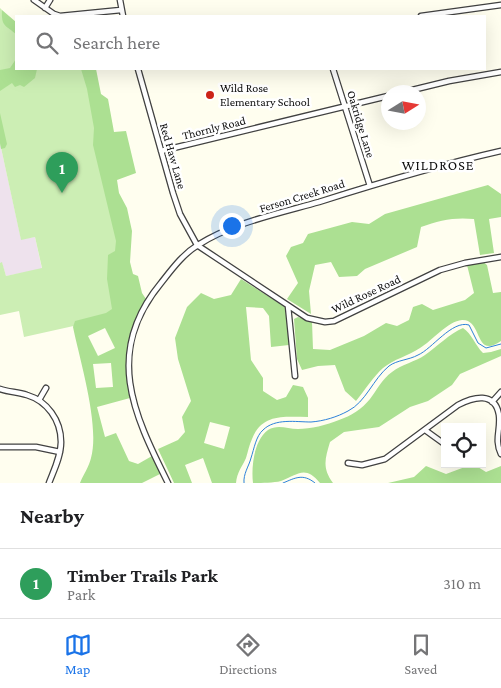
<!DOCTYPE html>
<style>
body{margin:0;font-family:"Crimson Pro",serif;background:#f2f2f2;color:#202124}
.controls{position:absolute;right:15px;bottom:15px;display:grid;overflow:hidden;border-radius:0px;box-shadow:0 5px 20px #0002}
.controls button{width:45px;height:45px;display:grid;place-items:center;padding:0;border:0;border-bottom:1px solid #e0e0e0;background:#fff;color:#202124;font:25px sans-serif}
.compass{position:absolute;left:381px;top:85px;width:45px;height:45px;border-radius:50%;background:#fff;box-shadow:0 5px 20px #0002;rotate:79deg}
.you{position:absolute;left:231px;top:225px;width:18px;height:18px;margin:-12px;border:4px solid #fff;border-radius:50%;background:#1a73e8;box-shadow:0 0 0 8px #1a73e833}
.badge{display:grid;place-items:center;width:32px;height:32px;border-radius:50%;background:#1a73e8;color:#fff;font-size:16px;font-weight:700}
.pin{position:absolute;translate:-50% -41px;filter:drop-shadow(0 1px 2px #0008)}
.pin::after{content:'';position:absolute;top:26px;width:18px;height:15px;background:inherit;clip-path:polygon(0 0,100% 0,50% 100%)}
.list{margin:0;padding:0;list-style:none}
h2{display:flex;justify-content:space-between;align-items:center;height:65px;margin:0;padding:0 20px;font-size:21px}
h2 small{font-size:16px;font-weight:400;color:#757577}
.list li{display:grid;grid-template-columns:32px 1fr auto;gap:15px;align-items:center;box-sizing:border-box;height:70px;padding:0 20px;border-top:1px solid #e0e0e0}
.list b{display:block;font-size:19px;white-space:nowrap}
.list p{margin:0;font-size:16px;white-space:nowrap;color:#757577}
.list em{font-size:16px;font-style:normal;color:#757577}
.icon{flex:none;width:28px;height:28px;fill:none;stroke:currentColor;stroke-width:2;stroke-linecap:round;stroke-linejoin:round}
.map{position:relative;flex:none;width:501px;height:483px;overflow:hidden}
.search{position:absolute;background:#fff;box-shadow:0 5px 20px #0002;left:15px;right:15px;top:15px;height:55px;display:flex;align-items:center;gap:12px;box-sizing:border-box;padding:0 18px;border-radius:0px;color:#757577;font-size:19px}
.sheet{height:135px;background:#fff}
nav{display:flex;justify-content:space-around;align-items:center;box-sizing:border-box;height:70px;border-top:1px solid #e0e0e0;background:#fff;font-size:14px;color:#757577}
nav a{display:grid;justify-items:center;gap:2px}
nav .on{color:#1a73e8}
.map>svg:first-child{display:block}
</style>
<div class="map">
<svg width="501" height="483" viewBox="0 0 501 483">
<rect width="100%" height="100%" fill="#fffeef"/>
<path fill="#eee2ed" d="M0 143 21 239 35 237 42 269 6 276 2 263H0Z"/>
<path fill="#cceeb4" d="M0 8 2 10V18L16 24V69H88L129 268 141 311 24 337 19 311 0 315V263L2 262 6 276 42 268 35 237 21 240 0 143Z"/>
<path fill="#ace092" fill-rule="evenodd" d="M2 10 16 22V34C6 25 1 27 2 10Z
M16 59V69H37L35 78 24 87 20 85 15 87 12 83 0 91V70L10 68Z
M81 69H96L101 94 108 99 114 132 126 131 136 173 117 180 119 193 127 208 132 231 130 262 133 274 138 276 142 293 146 299C128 334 124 360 130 398L97 407 105 437 116 433 129 461 138 464 152 456 160 474 142 483H80C83 475 89 467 91 458 100 426 80 361 73 327L75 321 106 313 112 309 107 279 108 255 115 251 116 241 93 145 94 128 87 89ZM105 328 115 348 98 356 88 336ZM111 363 113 387 96 388 93 364Z
M0 98V113L7 144 5 148 1 149 0 143Z
M488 185 501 194V217L489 219 494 253 480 255 474 219C455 217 439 220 421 227L417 247 365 269 357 276 339 277 331 262 315 265 309 291 311 314 287 299 298 283 286 256 291 247 303 243 308 234 352 222 369 224 385 214Z
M483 262 487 265 493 293 501 292V341C474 360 483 319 462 320 448 321 432 341 420 348 408 356 394 359 383 368 373 377 365 390 356 401L345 391 335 365 318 366 302 370 297 359 294 319 298 317 312 322 313 349 330 350 364 336 386 323 397 326 409 320 413 307 422 304 433 310 465 300 474 293 467 265Z
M241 279 285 307 287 311 289 345 271 347 269 316 263 308 246 307 251 360 263 378V391L277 400 286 397 293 385 303 387 308 398V417C285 417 262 413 252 439 249 445 248 452 246 458 242 467 237 472 236 483H212L203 458 185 465 192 483H174L158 449 178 440 185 432 182 417 191 401 178 359 175 338 187 307 201 293 214 299 231 295ZM210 422 230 427 224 449 204 443Z
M463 328C472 334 475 345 483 353L491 352 501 349V356L460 374 452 385 428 401 410 407 379 427 344 432 330 442C325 459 322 468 333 483H320C305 465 299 474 281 481 273 483 262 483 253 483 251 467 254 440 268 430 278 424 287 429 298 429 310 429 327 425 339 420 351 416 362 409 370 399 377 390 382 379 392 372 402 364 415 362 425 355 438 346 449 334 463 328Z
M473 464 486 472 501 466V483H388L414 477 426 466 446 474Z"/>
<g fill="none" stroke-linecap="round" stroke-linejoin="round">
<path stroke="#2e82da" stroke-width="1" d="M244 483C243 474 249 466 251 458 254 449 256 436 263 430 275 418 296 422 311 422 324 421 337 417 348 411 366 402 373 379 389 366 397 360 409 360 418 355 432 349 452 320 469 325L478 343 486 348 501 344
M283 483C295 478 303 473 315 483"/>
<defs>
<path id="minor" d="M34 0 54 14 60 16
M120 0 123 16
M45 8 50 0
M60 16 121 10
M421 16 501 5
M138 69 173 193 180 214 197 245 307 318 325 322 334 321 440 270 465 263 501 257
M333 69 370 186
M404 92 449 81 501 72
M161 151 388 96
M288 306 295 376
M0 389C9 392 18 392 27 395 47 401 61 420 61 442 61 456 54 470 49 483
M39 400 46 388
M492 402 501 392
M425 430 443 443
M0 447H36L60 452
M348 463 362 465 385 459 458 405C473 397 495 391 499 415 501 430 494 439 501 454
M168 483C133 413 104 352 161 283 172 269 183 254 198 245 232 223 280 213 319 202 379 183 439 165 501 151"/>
</defs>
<use href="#minor" stroke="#414141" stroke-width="7"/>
<use href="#minor" stroke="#fff" stroke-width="4.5"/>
</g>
<circle fill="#cc2418" stroke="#fff" stroke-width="2" cx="210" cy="95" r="5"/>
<g text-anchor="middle" stroke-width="5" stroke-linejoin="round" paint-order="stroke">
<g font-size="12" fill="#0e0e0e" stroke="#fff" text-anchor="start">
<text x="220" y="92">Wild Rose<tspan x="220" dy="14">Elementary School</tspan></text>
</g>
<g font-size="12" fill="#0e0e0e" stroke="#fff">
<text transform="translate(361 124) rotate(73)" y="4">Oakridge Lane</text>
<text transform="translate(214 128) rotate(-14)" y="4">Thornly Road</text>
<text transform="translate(173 156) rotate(74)" y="4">Red Haw Lane</text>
<text transform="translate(302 196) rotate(-17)" y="4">Ferson Creek Road</text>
<text transform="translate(366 294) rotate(-25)" y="4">Wild Rose Road</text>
</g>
<g font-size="14" letter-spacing="1" fill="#0e0e0e" stroke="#fff">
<text x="438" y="170">WILDROSE</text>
</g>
</g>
</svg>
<div class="controls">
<button><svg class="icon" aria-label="locate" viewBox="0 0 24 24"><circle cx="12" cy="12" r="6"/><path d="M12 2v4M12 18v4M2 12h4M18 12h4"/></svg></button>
</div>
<svg class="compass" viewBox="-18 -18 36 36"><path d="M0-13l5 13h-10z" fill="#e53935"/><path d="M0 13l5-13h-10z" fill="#757577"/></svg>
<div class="you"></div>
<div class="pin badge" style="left:62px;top:193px;background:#2e9e5b">1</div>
<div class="search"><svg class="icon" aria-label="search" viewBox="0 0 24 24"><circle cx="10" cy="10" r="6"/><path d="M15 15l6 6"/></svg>Search here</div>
</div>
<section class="sheet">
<h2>Nearby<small></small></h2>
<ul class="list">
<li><span class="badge" style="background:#2e9e5b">1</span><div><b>Timber Trails Park</b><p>Park</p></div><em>310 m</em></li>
</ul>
</section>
<nav>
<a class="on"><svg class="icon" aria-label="map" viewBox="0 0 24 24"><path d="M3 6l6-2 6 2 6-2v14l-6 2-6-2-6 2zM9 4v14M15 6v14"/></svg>Map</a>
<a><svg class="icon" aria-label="directions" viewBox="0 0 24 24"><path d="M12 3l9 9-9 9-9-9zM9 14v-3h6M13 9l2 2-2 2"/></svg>Directions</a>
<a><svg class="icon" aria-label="saved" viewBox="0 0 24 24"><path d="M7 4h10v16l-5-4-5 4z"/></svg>Saved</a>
</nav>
